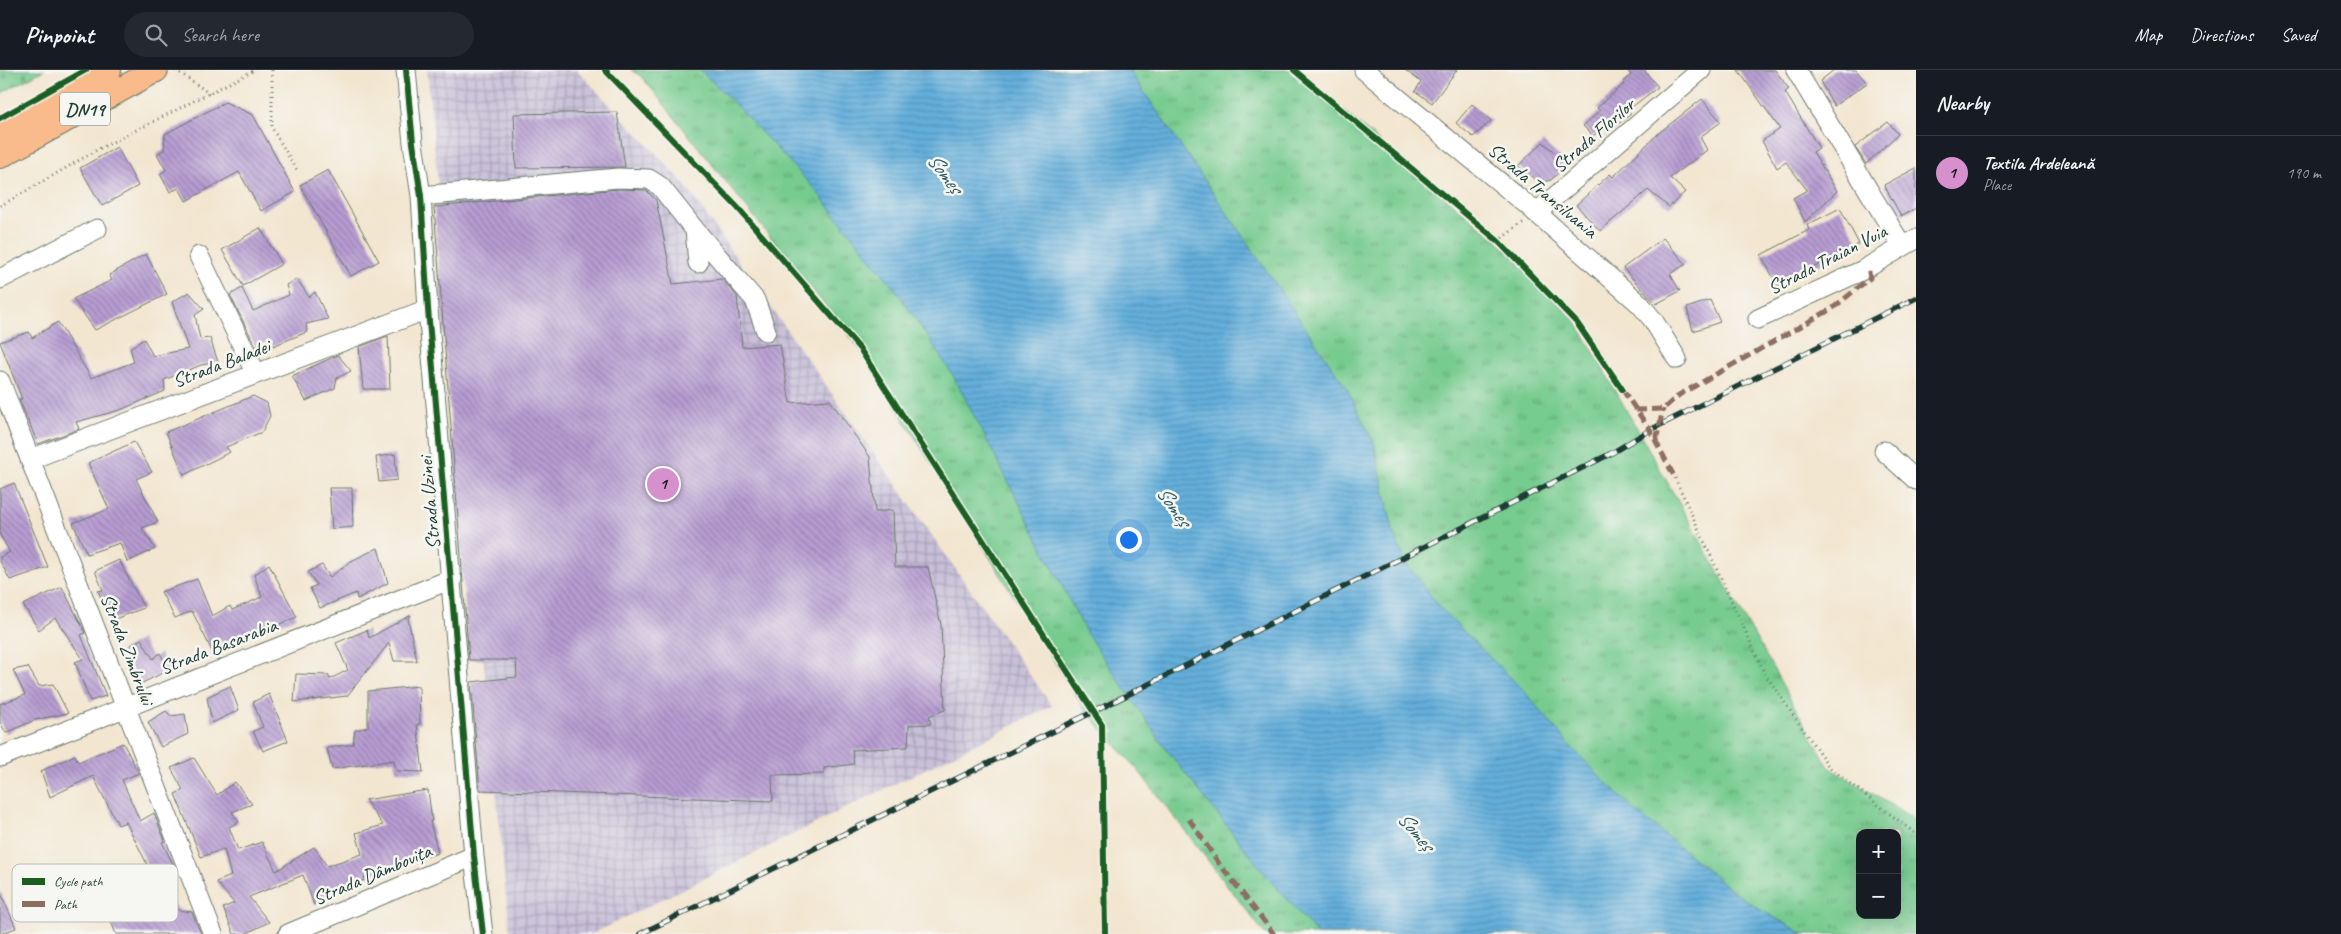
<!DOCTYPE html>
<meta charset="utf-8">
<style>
body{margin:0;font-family:Caveat,sans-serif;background:#242831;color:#f1f3f6}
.controls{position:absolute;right:15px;bottom:15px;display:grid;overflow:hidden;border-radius:10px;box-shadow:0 5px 20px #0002}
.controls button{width:45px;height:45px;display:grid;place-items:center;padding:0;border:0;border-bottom:1px solid #363941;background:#171b24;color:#f1f3f6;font:25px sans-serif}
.you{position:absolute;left:1128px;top:469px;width:18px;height:18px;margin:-12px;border:4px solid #fff;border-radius:50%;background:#1a73e8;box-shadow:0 0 0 8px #1a73e833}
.badge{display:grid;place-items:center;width:32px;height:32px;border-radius:50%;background:#d690ce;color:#111;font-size:16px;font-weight:700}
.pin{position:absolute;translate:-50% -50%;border:2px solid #fff;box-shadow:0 1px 5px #0006}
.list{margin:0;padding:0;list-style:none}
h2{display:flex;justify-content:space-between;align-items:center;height:65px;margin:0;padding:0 20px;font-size:21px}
h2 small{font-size:16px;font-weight:400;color:#9ea1a6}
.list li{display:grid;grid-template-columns:32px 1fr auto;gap:15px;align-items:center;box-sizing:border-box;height:75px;padding:0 20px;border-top:1px solid #363941}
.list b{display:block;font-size:19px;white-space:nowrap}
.list p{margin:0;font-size:16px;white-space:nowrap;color:#9ea1a6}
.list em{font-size:16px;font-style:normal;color:#9ea1a6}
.icon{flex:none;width:28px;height:28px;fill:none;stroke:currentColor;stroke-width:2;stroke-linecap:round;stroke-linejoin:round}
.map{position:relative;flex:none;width:1916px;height:864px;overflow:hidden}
header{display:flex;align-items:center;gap:30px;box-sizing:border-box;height:70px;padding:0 25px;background:#171b24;border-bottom:1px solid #363941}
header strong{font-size:24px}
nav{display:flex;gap:28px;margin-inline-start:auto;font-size:18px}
.search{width:350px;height:45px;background:#242831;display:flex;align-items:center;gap:12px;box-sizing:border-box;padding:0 18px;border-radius:28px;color:#9ea1a6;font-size:19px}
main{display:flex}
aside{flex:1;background:#171b24}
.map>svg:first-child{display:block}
</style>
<header>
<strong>Pinpoint</strong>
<div class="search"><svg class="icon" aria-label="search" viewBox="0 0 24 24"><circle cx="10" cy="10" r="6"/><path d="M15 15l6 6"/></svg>Search here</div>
<nav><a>Map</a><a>Directions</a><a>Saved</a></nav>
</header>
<main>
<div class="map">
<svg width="1916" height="864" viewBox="0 0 1916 864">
<defs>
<pattern id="industrial-grid" width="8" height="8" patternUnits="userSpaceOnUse" patternTransform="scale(1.25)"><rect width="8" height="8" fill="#c8bfd8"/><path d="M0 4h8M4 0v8" fill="none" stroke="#a29cb0"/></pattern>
<pattern id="cemetery-stones" width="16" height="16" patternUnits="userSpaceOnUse" patternTransform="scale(1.25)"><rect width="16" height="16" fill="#76cb8e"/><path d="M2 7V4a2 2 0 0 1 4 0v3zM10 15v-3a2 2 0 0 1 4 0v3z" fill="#60a675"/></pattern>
<pattern id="park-tufts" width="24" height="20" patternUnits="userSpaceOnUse" patternTransform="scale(1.25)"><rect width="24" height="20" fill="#76cb8e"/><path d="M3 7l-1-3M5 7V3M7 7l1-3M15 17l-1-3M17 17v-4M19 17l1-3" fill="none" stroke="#60a675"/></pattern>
<pattern id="water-rules" width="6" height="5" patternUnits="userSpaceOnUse" patternTransform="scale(1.25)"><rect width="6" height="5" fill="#64afdc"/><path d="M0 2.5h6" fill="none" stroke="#5290b3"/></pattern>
<pattern id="building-back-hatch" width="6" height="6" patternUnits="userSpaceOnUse" patternTransform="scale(1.25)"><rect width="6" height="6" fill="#b79cd2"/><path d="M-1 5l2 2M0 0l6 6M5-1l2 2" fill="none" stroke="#9480ab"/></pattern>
</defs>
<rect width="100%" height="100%" fill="#f6f6f2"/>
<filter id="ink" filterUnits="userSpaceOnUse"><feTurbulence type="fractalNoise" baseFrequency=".02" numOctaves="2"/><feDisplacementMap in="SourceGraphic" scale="10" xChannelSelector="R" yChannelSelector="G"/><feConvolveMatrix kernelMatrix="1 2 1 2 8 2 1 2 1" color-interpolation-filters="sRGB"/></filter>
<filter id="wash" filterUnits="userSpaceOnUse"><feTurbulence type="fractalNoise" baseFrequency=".0096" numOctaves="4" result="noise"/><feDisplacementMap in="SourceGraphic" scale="20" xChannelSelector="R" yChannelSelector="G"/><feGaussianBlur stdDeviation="1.12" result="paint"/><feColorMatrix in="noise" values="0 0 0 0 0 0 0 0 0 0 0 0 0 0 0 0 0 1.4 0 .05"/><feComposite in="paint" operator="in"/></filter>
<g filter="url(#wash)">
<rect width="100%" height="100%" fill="#f3e6d0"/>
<path fill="url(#industrial-grid)" d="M427 0H577L682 111 1052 636 592 864H510Z"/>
<path fill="url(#cemetery-stones)" stroke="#4a8461" d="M0 0H44L0 24Z"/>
<path fill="url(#park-tufts)" stroke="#4a8461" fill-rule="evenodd" d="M631 0H1294L1498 171 1577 253 1829 697 1916 750V864H1265L1137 699 1085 640 860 279 642 7ZM1860 763H1897V845H1860Z"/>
<path fill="url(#water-rules)" stroke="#427688" d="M700 0H1129L1346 317 1374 373 1394 465 1406 493 1441 539 1524 621 1572 678 1633 739 1729 818 1759 839 1804 864H1317L1252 788 1163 675 1087 564 954 307 899 224 813 117 728 27Z"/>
<g id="blocks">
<path fill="url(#building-back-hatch)" d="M1405 0H1457L1432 33 1415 21 1421 12Z
M1627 0H1644L1658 17 1628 40 1631 44 1610 60 1606 55 1593 66 1583 56 1600 41 1597 38 1624 14 1623 13 1631 5Z
M1738 0H1775L1789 19 1785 22 1819 78 1813 82 1837 121 1805 152 1793 128 1807 120 1786 92 1777 98 1762 71 1780 59Z
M1834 0H1856L1867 13 1834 36 1820 11Z
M1702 29 1721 52 1700 67 1707 80 1670 108 1685 122 1669 137 1648 120 1600 161 1576 135 1610 104 1613 107 1660 62Z
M225 32 253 45 295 122 261 141 239 102 186 131 179 118 170 122 160 104 166 100 157 84 164 80 165 64Z
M1472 34 1491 51 1473 67 1456 53Z
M617 42 625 97 516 98 514 44Z
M1888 52 1898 64 1866 94 1855 77Z
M1543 72 1568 94 1551 110 1540 113 1518 96Z
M117 77 138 116 102 136 80 98Z
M1916 98V138L1901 146 1884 115Z
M328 100 379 191 351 206 300 115Z
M618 119 646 120 656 130 673 214 722 209 737 226 742 277 780 274 790 333 830 330 870 387 875 442 893 440 895 497H928L941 555 945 640 929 646 931 654 909 655 908 677 852 680 854 694 824 698V704L772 705 773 731 480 720 471 612 517 607 516 590H469L434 137Z
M1840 138 1859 174 1778 216 1761 185 1809 160 1807 155Z
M260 158 282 194 243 216 222 180Z
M1663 168 1686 194 1670 204 1680 221 1656 234 1623 198Z
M146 184 167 224 95 260 73 229 112 210 109 205Z
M297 209 309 227 315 222 328 249 306 254 307 262 273 276 270 270 256 277 230 225 242 218 253 241 289 225 286 215Z
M189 222 204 239 195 245 200 269 210 268 218 292 201 295 164 310 165 321 120 340 76 352 79 359 38 374 19 329H22L0 272 29 262 32 268 58 252 91 308 134 292 130 278 144 269 153 286 188 279 172 232Z
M1710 230 1720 252 1693 261 1687 238Z
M388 266 390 319H363L359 277Z
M338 285 351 301 337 308 335 318 306 331 292 306Z
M253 326 267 333 270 346 262 362 226 377 230 382 184 405 166 362Z
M134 372 152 402 136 409 158 452 142 458 155 479 127 492 120 473 87 484 73 453 109 439 88 393Z
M395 384 397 410 379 412 376 387Z
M14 413 48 497 10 510 0 491V487L10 482 0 465V419Z
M329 418H352L353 457 332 459Z
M378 478 388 513 357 529 356 523 320 538 310 518 317 515 308 502 322 495 330 507 351 491Z
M119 490 144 538 112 550 98 521 103 520 95 501Z
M269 494 297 547 255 564 253 562 213 583 192 541 175 548 161 522 197 509 212 546 230 536 232 540 262 527 254 505Z
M62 517 83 558 85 563 81 565 106 626 90 631 75 592 83 589 55 548 39 560 23 535Z
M411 545 408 549 417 591H394L389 573 347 626 294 632 296 604 328 605 330 609 348 600 336 573 367 560 369 568Z
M141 569 153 589 160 583 169 600 140 614 122 581Z
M28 597 39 616 53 614 68 643 35 650 6 663 0 652V634L25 625 13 600Z
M230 616 239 640 212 653 207 627Z
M419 616 420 654H417L423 702 396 701 394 690 332 699 327 678 353 674 355 660 368 657V621Z
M269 624 288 671 263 681 253 661 263 657 253 632Z
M166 641 171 646 185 644 188 664 161 677 148 652Z
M123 673 139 703 122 710 140 751 154 743 165 771 162 772 176 800 150 814 143 804 150 800 126 752 118 755 93 706 50 727 41 701 75 685 78 692Z
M194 688 217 725 235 712 252 734 232 742 239 752 229 757 238 780 262 772 276 801 314 777 327 796 362 784 356 763 383 755 365 730 428 720 432 751H430L438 783 386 800 387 803 364 807 365 810 348 814 314 835 303 805 249 827 269 852 245 864H234L223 838 234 833 216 812 231 806 224 779 201 787 175 724 183 720 171 698Z
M0 821 16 858 0 864Z
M125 824 133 843 165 824 179 840 192 842 201 864H116L105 836Z"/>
</g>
</g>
<g filter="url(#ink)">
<use href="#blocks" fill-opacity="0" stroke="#69786b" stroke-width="1"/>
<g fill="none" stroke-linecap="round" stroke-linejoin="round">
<defs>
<path id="minor" d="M406 0 413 73 421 126 428 239 474 786 483 864
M1364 0 1532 139 1640 234 1653 250 1677 289
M1796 0 1902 176
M421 126 618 108 649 109 660 116 695 160 698 193
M1536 143 1701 0
M695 160 755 230 766 261
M199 186 256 304
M0 209 97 159
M1758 249 1863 200 1916 169
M0 311 213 864
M1884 381 1916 410
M31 389 428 239
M0 687 452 509
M288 864 474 786"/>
<path id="major" d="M0 61 109 0
M0 86 156 0"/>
</defs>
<use href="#minor" stroke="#69786b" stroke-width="21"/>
<use href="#major" stroke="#69786b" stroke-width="26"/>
<path stroke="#69786b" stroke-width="3" stroke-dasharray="1 4" stroke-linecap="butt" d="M176 0 210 24
M272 0V58L298 102
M1294 0 1498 171 1577 253 1622 319
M0 136 97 80 255 0
M1498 171 1524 152
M1675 408 1765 604 1829 697 1916 764"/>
<use href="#minor" stroke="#fff" stroke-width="19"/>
<use href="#major" stroke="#fabb8c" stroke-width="24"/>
<defs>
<path id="rail" d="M640 864 1105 636 1610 384 1650 360 1916 228"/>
</defs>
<use href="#rail" stroke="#1f3d34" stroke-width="5.5"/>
<use href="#rail" stroke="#f6f6f2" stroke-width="4" stroke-dasharray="11" stroke-linecap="butt"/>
<path stroke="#8d6e63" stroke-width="5" stroke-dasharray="10 5" stroke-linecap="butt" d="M1622 319 1650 360 1675 408
M1636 340 1663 339 1679 325 1833 238 1870 208 1868 197
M1656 371 1663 339
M1189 749 1218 792 1274 864"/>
<defs>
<path id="cycleway" d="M406 0 413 73 421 126 428 239 474 786 483 864
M605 0 738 138 860 279 1102 655 1105 864
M1294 0 1498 171 1577 253 1622 319
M0 48 86 0"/>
</defs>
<use href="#cycleway" stroke="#f6f6f2" stroke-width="9"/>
<use href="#cycleway" stroke="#1b5e20" stroke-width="6"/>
</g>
</g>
<g text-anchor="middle" stroke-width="5" stroke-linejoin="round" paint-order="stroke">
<rect fill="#f6f6f2" stroke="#60746d" stroke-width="1" x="60" y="22.5" width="50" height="33" rx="4"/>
<g font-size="19" font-weight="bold" fill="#1f3d34">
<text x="85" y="46">DN19</text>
</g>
<g font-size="20" fill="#1f3d34" stroke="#f6f6f2">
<text transform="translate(1593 65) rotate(-41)" y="7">Strada Florilor</text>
<text transform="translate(1543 120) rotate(40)" y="7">Strada Transilvania</text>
<text transform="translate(1827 189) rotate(-27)" y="7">Strada Traian Vuia</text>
<text transform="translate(221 293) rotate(-21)" y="7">Strada Baladei</text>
<text transform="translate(429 433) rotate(-95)" y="7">Strada Uzinei</text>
<text transform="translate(218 576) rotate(-21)" y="7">Strada Basarabia</text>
<text transform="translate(128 579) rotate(69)" y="7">Strada Zimbrului</text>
<text transform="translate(372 804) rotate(-23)" y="7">Strada Dâmbovița</text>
</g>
<g font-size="21" font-style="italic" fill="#345f66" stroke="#f6f6f2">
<text transform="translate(945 103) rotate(53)" y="7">Someș</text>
<text transform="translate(1174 436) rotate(55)" y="7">Someș</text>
<text transform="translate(1416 761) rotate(50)" y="7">Someș</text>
</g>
</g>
<rect x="12" y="794" width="166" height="58" rx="8" fill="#f6f6f2" stroke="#b6beb9" stroke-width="1"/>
<rect x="22" y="808" width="23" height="7" fill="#1b5e20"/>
<rect x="22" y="831" width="23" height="6" fill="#8d6e63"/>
<g font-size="14" fill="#1f3d34">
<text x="54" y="816">Cycle path</text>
<text x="54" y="839">Path</text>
</g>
</svg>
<div class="controls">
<button>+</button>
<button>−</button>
</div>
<div class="you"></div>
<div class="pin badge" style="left:663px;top:414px">1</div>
</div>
<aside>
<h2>Nearby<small></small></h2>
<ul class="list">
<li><span class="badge">1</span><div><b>Textila Ardeleană</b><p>Place</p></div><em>190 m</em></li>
</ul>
</aside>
</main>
